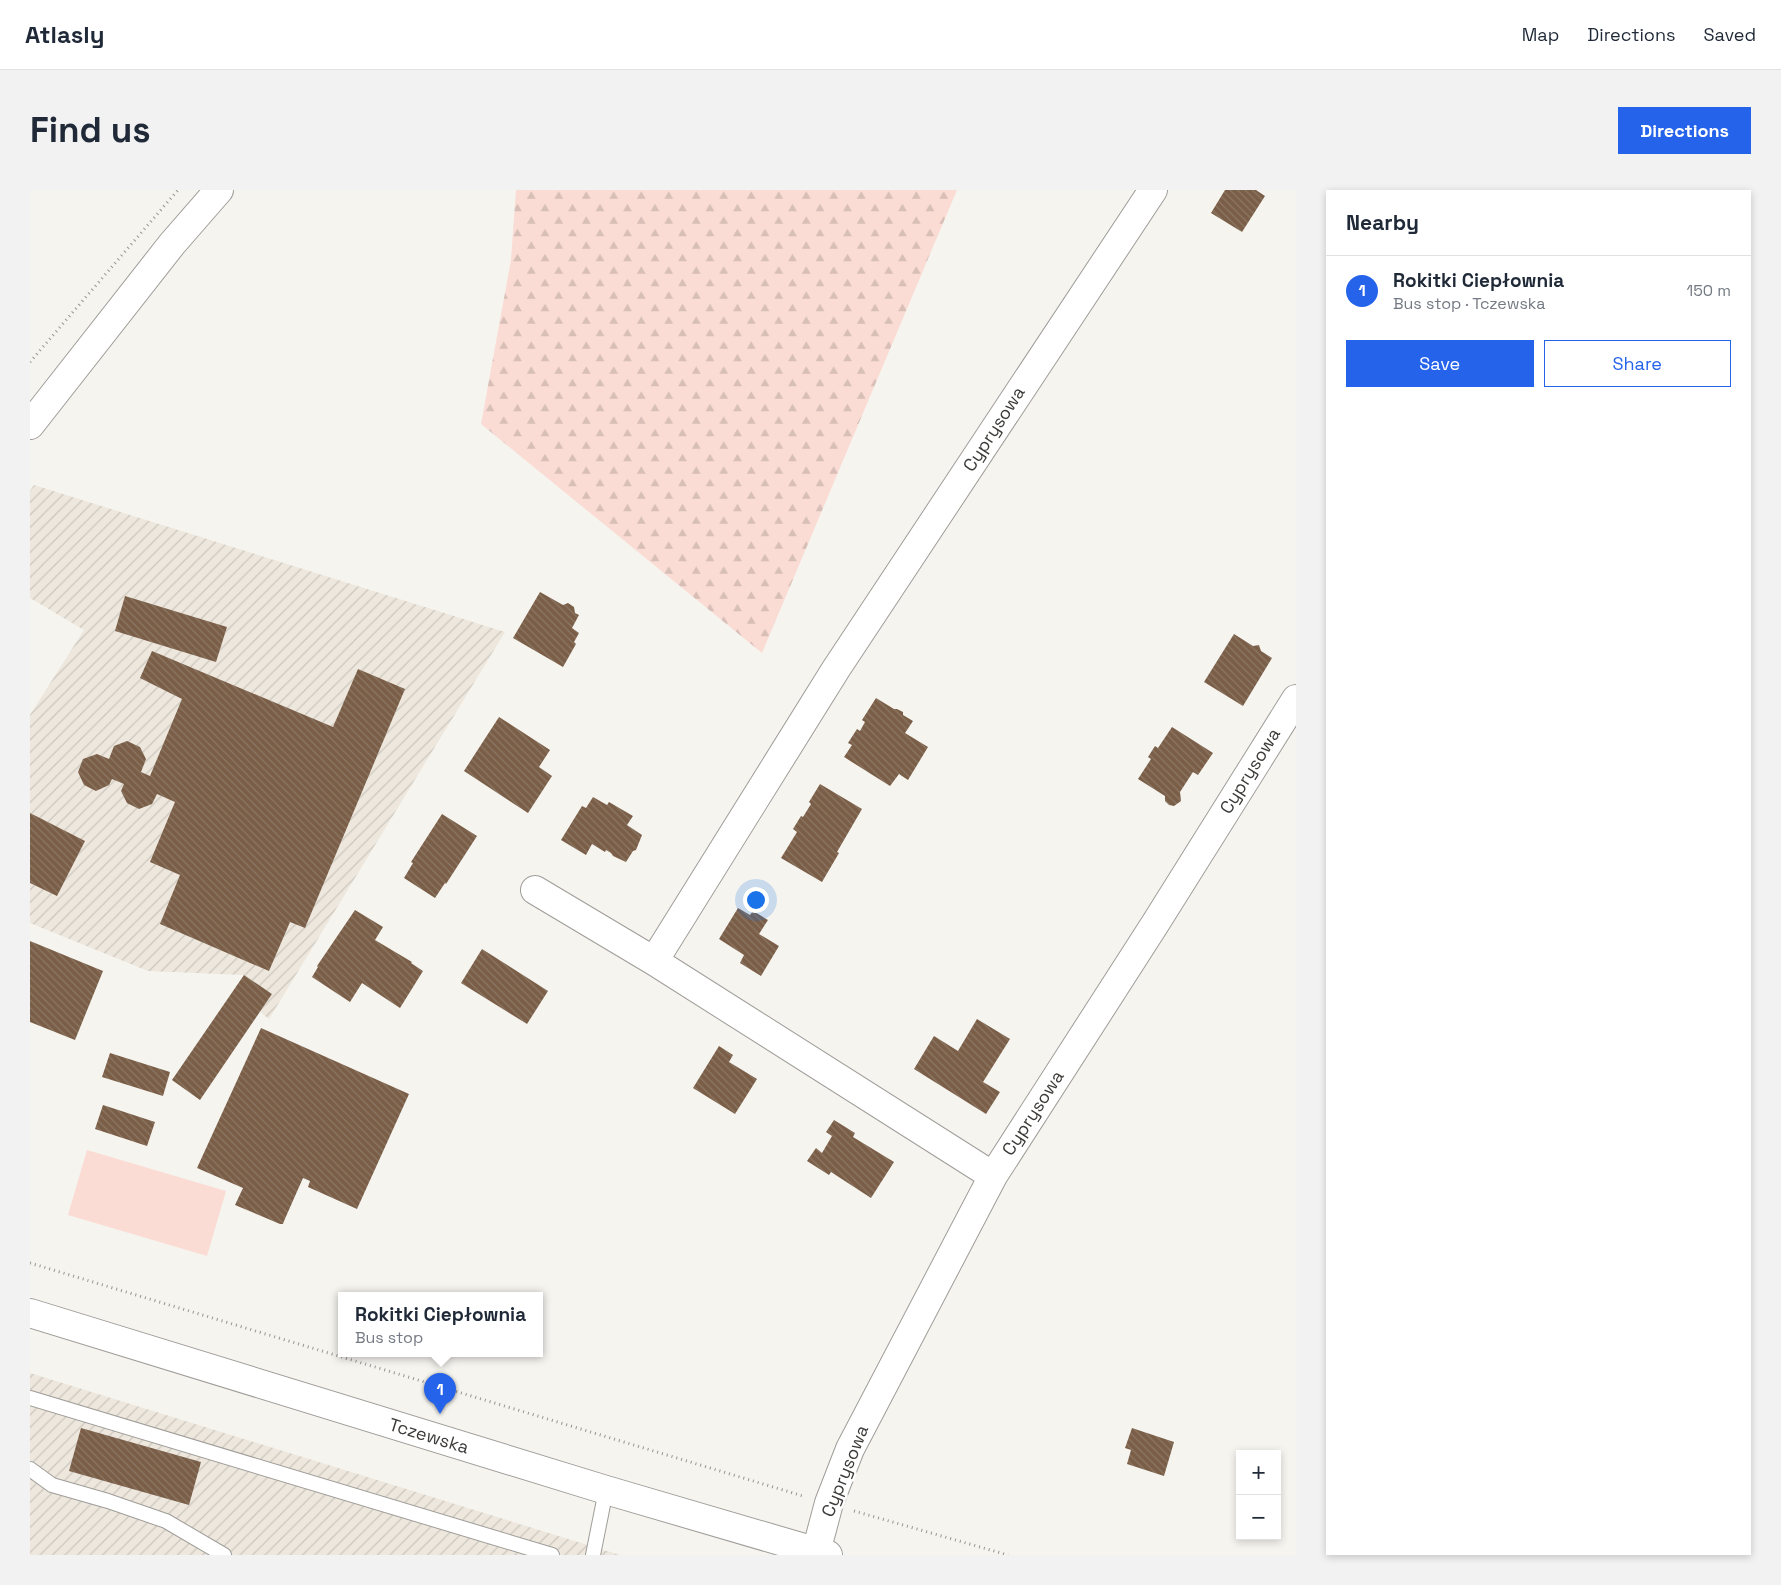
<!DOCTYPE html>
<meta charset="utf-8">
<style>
body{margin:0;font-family:"Space Grotesk",sans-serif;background:#f2f2f3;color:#1f2937}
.controls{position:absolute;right:15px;bottom:15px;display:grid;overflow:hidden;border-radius:0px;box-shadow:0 2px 8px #0003}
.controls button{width:45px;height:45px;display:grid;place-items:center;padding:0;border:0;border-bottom:1px solid #e0e1e3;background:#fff;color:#1f2937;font:25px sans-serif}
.you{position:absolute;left:725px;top:709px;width:18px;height:18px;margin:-12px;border:4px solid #fff;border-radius:50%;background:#1a73e8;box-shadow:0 0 0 8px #1a73e833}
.badge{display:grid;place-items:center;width:32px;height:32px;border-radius:50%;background:#2563eb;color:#fff;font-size:16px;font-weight:700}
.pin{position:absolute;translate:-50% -41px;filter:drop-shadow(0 1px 2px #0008)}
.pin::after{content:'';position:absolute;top:26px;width:18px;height:15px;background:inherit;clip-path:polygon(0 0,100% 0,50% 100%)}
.popup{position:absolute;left:308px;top:1102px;width:205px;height:65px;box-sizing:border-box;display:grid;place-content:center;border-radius:0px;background:#fff;filter:drop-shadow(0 1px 4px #0005);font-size:16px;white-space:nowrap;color:#747a83}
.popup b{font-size:19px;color:#1f2937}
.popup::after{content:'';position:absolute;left:50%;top:100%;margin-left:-10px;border:10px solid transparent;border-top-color:#fff}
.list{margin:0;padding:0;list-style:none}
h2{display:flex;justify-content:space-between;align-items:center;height:65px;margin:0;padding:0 20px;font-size:21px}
h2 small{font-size:16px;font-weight:400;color:#747a83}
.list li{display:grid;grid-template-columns:32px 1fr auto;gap:15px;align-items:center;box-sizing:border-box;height:70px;padding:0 20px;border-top:1px solid #e0e1e3}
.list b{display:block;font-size:19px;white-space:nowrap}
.list p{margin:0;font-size:16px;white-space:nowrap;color:#747a83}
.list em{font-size:16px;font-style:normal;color:#747a83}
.actions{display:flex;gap:10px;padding:15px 20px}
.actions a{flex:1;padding:11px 0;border:1px solid #2563eb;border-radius:0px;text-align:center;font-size:18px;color:#2563eb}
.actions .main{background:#2563eb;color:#fff}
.map{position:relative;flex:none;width:1266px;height:1365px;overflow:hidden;border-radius:0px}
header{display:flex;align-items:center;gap:30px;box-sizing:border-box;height:70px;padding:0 25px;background:#fff;border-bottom:1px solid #e0e1e3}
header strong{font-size:24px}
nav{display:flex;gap:28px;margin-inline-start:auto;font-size:18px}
.intro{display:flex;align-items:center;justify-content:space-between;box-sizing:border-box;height:120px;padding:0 30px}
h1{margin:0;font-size:35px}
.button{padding:12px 22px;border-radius:0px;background:#2563eb;color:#fff;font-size:18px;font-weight:700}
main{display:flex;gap:30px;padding:0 30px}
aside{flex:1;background:#fff;border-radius:0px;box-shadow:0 2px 8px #0003}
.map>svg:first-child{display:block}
</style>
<header>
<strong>Atlasly</strong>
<nav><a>Map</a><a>Directions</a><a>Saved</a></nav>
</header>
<div class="intro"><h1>Find us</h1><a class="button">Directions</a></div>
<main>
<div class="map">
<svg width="1266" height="1365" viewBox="0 0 1266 1365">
<defs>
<pattern id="industrial-furrows" width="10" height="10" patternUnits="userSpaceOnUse" patternTransform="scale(1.25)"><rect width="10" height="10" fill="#ede7dd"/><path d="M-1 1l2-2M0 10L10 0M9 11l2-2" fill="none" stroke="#ccc7be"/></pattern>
<pattern id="forest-firs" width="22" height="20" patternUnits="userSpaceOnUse" patternTransform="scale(1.25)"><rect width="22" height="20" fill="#fadcd4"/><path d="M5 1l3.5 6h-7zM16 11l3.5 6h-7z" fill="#d7beb7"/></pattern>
<pattern id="building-back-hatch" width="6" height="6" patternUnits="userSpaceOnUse" patternTransform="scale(1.25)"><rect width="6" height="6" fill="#7a5e47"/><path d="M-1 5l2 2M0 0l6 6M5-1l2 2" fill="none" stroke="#8c7866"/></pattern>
</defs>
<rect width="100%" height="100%" fill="#f6f4ef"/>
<path fill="url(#industrial-furrows)" d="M4 295 475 442 239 829 230 822 242 804 214 785 118 781 0 733V525L54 440 0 408V301Z
M0 1183 590 1365H0Z"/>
<path fill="url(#forest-firs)" d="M486 0H927L732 463 451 234 481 70Z"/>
<path fill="#fadcd4" d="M57 960 196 1001 177 1066 38 1025Z"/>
<path fill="url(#building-back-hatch)" d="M1195 0H1226L1235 6 1212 42 1181 23Z
M510 402 533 415 538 413 544 417 545 423 549 425 542 438 549 443 544 452 546 454 533 477 483 448Z
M95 406 197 437 186 472 85 441Z
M1204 444 1223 456 1229 455 1231 461 1242 468 1213 516 1174 492Z
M122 461 303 537 328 479 375 499 275 738 260 732 239 781 130 734 150 685 120 672 145 612 127 604 122 614 109 619 97 613 91 601 94 594 82 589 79 595 66 601 54 595 48 582 53 569 67 564 79 569 84 556 97 551 110 557 116 569 111 582 120 586 152 509 110 488Z
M846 508 864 519H867L873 522V525L883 531 875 543 898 557 878 590 869 584 860 596 814 567 822 555 818 553 827 539 830 541 835 532 832 530Z
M469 527 520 560 509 577 522 586 498 623 434 581Z
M1142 537 1183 563 1168 585 1163 582 1150 602 1151 611 1144 616 1139 615 1135 611V606L1108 589 1121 569 1118 567 1125 556 1128 558Z
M790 594 832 619 807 662 809 663 792 692 751 668 767 642 763 639 771 626 773 627 781 614 779 612Z
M563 607 577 615 579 612 603 626 597 635 612 645 606 660 603 661 596 672 583 666 581 663 576 660 575 662 562 654 556 665 531 650 552 616 556 618Z
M0 623 55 651 27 706 0 693Z
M412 624 447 646 416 694 415 693 405 708 374 688 383 673 381 672Z
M708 718 720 725 723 721 738 730 729 744 749 756 731 786 710 773 714 765 689 749Z
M325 720 353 737 345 750 382 772 381 773 393 781 370 818 332 793 320 812 282 787 288 777 287 776Z
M0 751 73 781 45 850 0 832Z
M452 759 518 801 497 834 431 793Z
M214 785 242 804 170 910 142 890Z
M947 829 980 849 953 892 970 902 956 924 884 879 904 846 928 861Z
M231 838 379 904 327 1019 278 997 280 991 273 988 254 1031 253 1034H250L205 1015 213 998 167 978Z
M689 856 703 865 699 872 727 889 705 924 663 898Z
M80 863 140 882 133 906 72 887Z
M73 915 125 932 117 956 65 939Z
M804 930 825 943 823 947 864 972 841 1008 801 982 799 985 777 971 786 958 792 963 802 946 796 942Z
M51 1238 171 1272 159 1315 39 1281Z
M1102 1238 1144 1252 1134 1286 1097 1274 1101 1260 1095 1258Z"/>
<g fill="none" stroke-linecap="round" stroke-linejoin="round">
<defs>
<path id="lane" d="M0 1208 522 1365
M0 1279 22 1295 78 1311 136 1331 194 1365
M563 1365 576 1300"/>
<path id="street" d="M0 235 142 54 189 0
M505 700 624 771 963 986
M624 771 806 479 1123 0
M786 1362 799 1313 820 1259 963 986 1125 734 1266 509"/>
<path id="secondary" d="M0 1123 576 1300 798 1365"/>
</defs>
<use href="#lane" stroke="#9f9d99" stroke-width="16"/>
<use href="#street" stroke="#9f9d99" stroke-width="30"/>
<use href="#secondary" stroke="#9f9d99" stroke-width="30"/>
<path stroke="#979592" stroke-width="3" stroke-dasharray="1 4" stroke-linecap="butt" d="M0 172 148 0
M0 1073 773 1306
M824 1321 978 1365"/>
<use href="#lane" stroke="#fff" stroke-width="14"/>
<use href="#street" stroke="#fff" stroke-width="28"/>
<use href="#secondary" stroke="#fff" stroke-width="28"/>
</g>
<g text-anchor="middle" stroke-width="5" stroke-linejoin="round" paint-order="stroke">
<g font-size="18" fill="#3c3b39" stroke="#fff">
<text transform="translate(964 239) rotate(-57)" y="6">Cyprysowa</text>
<text transform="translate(1220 581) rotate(-58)" y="6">Cyprysowa</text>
<text transform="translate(1003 923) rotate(-57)" y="6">Cyprysowa</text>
<text transform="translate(399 1246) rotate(17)" y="6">Tczewska</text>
<text transform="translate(815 1281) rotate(-68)" y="6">Cyprysowa</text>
</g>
</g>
</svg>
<div class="controls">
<button>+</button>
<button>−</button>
</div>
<div class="you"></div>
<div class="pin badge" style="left:410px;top:1224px">1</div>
<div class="popup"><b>Rokitki Ciepłownia</b>Bus stop</div>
</div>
<aside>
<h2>Nearby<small></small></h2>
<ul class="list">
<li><span class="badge">1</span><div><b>Rokitki Ciepłownia</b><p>Bus stop · Tczewska</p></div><em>150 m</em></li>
</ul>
<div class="actions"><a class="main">Save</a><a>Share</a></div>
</aside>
</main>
